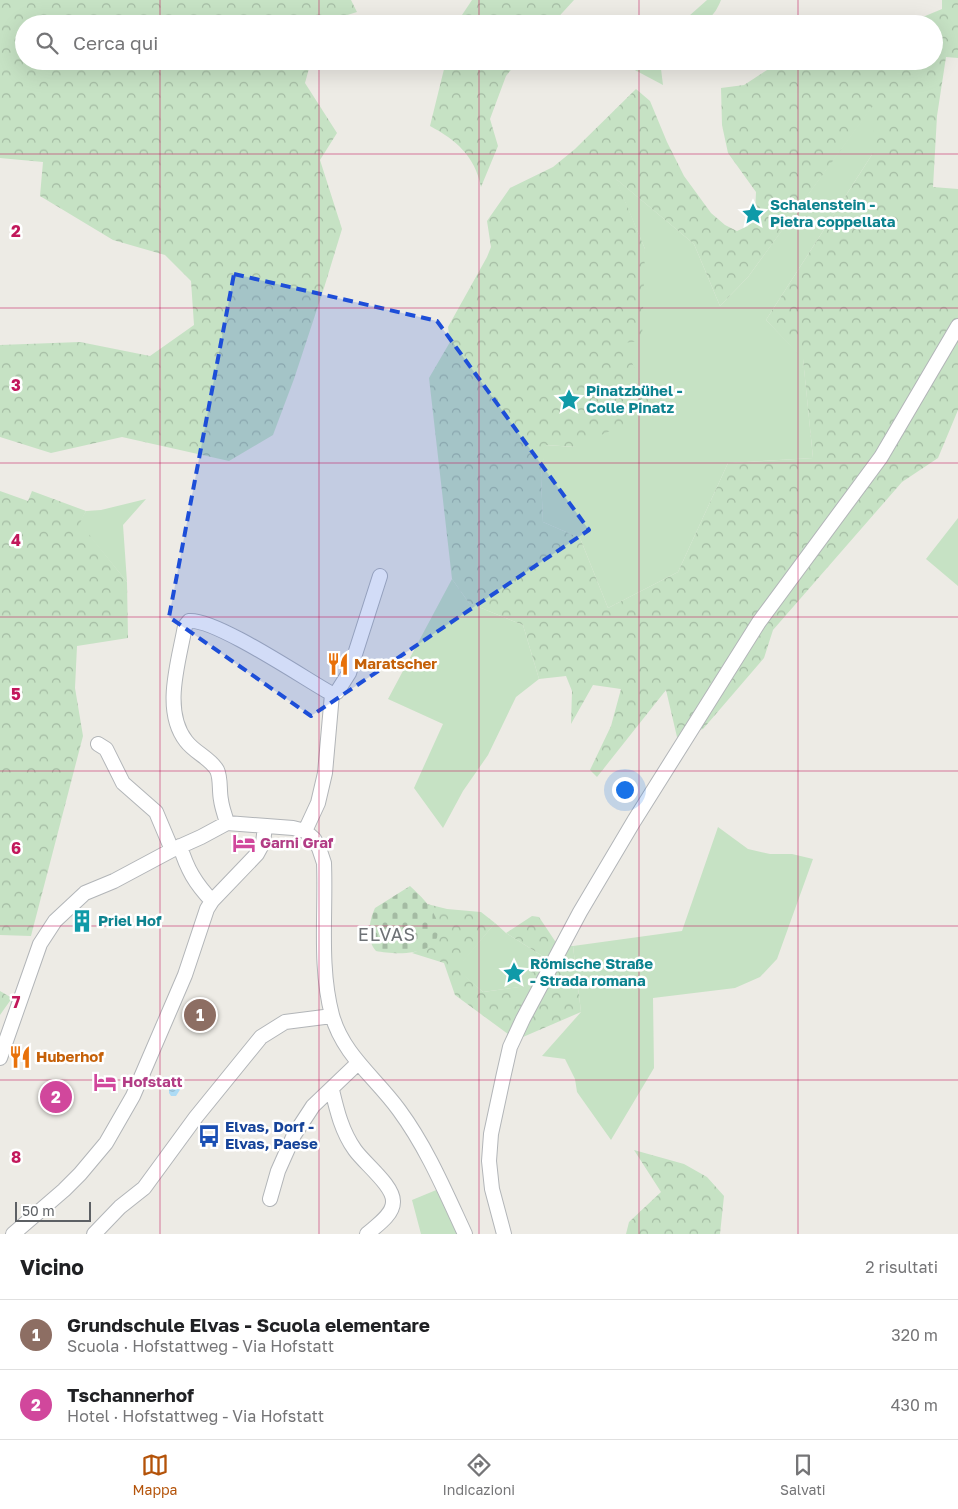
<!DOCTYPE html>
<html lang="it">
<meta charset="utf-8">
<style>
body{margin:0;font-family:"Golos Text",sans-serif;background:#f6f6f6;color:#202124}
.scale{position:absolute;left:15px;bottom:12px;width:76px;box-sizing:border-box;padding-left:5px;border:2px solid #5d6064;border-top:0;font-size:14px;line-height:18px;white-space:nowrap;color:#5d6064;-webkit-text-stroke:4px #fff;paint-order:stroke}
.you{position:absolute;left:624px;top:789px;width:18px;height:18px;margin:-12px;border:4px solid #fff;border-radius:50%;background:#1a73e8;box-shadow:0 0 0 8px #1a73e833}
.badge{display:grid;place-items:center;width:32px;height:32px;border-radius:50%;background:#b45309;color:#fff;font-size:16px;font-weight:700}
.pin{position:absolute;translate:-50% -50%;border:2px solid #fff;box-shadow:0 1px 5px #0006}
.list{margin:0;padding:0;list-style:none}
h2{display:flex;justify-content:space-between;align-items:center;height:65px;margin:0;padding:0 20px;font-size:21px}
h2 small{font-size:16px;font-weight:400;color:#757577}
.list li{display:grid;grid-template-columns:32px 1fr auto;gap:15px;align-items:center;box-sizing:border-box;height:70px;padding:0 20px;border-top:1px solid #e0e0e0}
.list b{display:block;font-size:19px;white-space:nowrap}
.list p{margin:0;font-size:16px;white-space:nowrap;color:#757577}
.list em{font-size:16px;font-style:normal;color:#757577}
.icon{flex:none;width:28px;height:28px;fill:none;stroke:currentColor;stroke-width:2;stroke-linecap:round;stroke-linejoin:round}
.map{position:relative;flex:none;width:958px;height:1234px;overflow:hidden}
.search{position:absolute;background:#fff;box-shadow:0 5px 20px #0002;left:15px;right:15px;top:15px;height:55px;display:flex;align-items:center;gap:12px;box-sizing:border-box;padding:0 18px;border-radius:28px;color:#757577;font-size:19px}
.sheet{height:205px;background:#fff}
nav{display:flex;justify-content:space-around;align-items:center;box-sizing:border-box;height:70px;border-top:1px solid #e0e0e0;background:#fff;font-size:14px;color:#757577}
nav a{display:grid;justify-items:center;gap:2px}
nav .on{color:#b45309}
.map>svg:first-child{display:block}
</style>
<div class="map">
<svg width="958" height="1234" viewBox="0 0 958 1234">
<defs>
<pattern id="forest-crowns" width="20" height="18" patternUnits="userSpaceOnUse" patternTransform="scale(1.25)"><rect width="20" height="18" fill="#c6e2c4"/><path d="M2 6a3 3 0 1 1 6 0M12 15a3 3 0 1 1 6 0" fill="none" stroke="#a4bba3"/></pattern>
<pattern id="cemetery-stones" width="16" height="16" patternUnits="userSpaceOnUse" patternTransform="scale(1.25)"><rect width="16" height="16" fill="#c6e2c4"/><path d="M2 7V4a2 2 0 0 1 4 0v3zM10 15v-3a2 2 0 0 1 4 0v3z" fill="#a4bba3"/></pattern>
<pattern id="water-ripples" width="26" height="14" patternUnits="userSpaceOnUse" patternTransform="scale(1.25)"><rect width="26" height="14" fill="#addbf5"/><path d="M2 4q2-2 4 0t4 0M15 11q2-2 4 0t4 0" fill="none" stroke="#90b5ca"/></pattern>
</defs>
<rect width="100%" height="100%" fill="#edebe5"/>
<path fill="#c6e2c4" d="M707 0H721C712 22 703 24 680 24Z
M639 61H660L663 85 631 68Z
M873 105V153L766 320 803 358 813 458 728 463 678 572 608 608 580 538 543 522 541 477 545 445 575 447 622 343 645 249 615 178 694 244 720 306 748 277Z
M146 499 123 525 127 582 79 523 86 511 101 510Z
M958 518V586L926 559Z
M452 579 469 603 523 625 539 679 516 697 488 755 463 791 443 828 414 788 443 724 388 699Z
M718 827 748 849 770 854H792L813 859 777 959 760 977 735 988 653 998 654 1068 611 1140 577 1092 575 1079 565 1059 542 1056 581 1012 573 946 682 931Z
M495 923 506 933 544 957 520 987 483 992 456 969Z
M446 1186 469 1234H421L412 1200Z"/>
<path fill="url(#forest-crowns)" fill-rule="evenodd" d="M0 0H351L357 12 319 24H24V61H311L305 83 337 133 320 160 342 229 324 288 294 379 273 435 229 461 122 437 51 453 0 437V345L80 342 150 356 194 325 191 281 165 255 113 240 40 196 43 162 0 158Z
M472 0H574L552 24H456Z
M942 0H958V58L946 57 937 116 933 187 958 189V410L938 458 902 482 773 630 764 658 703 729 677 737 666 690 597 777 590 770 611 726 621 689 593 685 571 724 572 691 566 676 539 679 523 625 469 603 452 579 429 378 450 342 448 327 487 257 491 247 487 221 510 188 553 167 575 149 636 89 650 101 667 142 684 176 711 213 725 225 737 231 748 226 755 215 756 192 728 153 722 125 721 88 744 85 781 61H934V24H906L942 9ZM873 106V153L766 320 803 359 813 458 728 463 678 572 608 608 580 538 543 522 541 477 546 445 575 447 654 411 623 343 642 341 645 249 616 179 694 244 720 306 748 277Z
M446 61H518L506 76 490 119 498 146 481 187C475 156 456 140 430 126Z
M0 491 28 501 32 491 86 511 80 523 127 582 128 638 77 646 75 688 83 736 31 936 0 935Z
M427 904 447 909 481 912 495 923 457 969 483 992 519 987 544 957 506 933 532 916 539 917 557 944 573 946 581 1012 516 1040 455 995 444 963 412 953 430 946 435 916Z
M0 991 12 998 0 1015Z
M634 1150 684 1164 707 1177 724 1196 720 1234H626L629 1222 661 1192Z"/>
<path fill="url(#cemetery-stones)" d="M410 886C421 896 437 911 438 927 442 957 395 955 376 951 366 940 369 921 375 908Z"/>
<path fill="url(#water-ripples)" d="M166 1076 183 1085 176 1096H171L169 1093V1088L162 1084Z"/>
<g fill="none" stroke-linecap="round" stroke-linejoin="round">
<defs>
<path id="minor" d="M332 694 337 692 349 673 380 576
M98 744 106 749 123 783 156 812 172 850
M227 823C225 815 222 808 221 800 219 791 221 778 217 770 210 758 195 753 186 741 162 710 179 661 185 626L189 621C215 618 305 679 332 694
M305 831 318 803 325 773 332 694
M180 846C187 869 195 883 212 901
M0 1058 40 944 55 921 85 893 114 881 172 850 201 837 227 823 293 828 305 831 314 839 319 848 324 863C326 913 319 966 332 1015 343 1055 376 1078 399 1110 427 1148 445 1191 465 1234
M332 1090C337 1111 342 1132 355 1150 365 1164 394 1186 393 1202 393 1215 376 1226 367 1234
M270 1199 278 1171 294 1135 313 1106 358 1063
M13 1234 64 1190 80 1174 106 1143 133 1096 185 975 207 909 212 901 257 854 263 843 265 826
M94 1234 120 1207 144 1188 196 1117 261 1037 285 1022 332 1016
M504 1234 492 1189 489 1161 491 1134 503 1078 510 1047 523 1019 580 912 634 821 759 622 881 457 958 326"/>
</defs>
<use href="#minor" stroke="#b2b5b8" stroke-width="16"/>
<use href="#minor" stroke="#fff" stroke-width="14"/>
</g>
<path fill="#1d4ed8" fill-opacity="0.2" stroke="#1d4ed8" stroke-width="4" stroke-dasharray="10 6" stroke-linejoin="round" d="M234 274 437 321 589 530 311 716 169 617Z"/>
<path fill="none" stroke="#c2185b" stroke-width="1" stroke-opacity="0.55" d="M160 0V24M319 0V24M479 0V24M639 0V24M798 0V24M160 61V1234M319 61V1234M479 61V1234M639 61V1234M798 61V1234M0 154H958M0 308H958M0 463H958M0 617H958M0 771H958M0 926H958M0 1080H958"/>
<defs>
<symbol id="sight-bare" viewBox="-9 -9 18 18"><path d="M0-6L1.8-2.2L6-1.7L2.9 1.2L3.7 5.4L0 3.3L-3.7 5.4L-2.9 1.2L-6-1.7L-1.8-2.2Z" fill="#0f9aa8" stroke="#fff" stroke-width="2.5" paint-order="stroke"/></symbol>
<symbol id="restaurant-bare" viewBox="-9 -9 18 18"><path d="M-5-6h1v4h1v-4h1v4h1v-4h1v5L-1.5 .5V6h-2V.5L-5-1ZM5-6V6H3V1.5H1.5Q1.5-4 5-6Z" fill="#e8710a" stroke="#fff" stroke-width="2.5" paint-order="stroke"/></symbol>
<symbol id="hotel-bare" viewBox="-9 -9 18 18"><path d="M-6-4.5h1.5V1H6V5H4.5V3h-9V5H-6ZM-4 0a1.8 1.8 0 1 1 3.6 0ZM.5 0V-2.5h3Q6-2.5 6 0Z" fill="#d1479c" stroke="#fff" stroke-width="2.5" paint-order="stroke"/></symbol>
<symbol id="building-bare" viewBox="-9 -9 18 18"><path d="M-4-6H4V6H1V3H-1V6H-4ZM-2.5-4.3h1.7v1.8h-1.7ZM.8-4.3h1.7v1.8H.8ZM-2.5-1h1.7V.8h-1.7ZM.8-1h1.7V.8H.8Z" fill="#0f9aa8" stroke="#fff" stroke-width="2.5" paint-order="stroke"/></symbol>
<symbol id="bus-bare" viewBox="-9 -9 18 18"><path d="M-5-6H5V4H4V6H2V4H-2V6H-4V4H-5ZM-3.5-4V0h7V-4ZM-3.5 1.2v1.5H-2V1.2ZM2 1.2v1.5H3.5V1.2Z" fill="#1a4fb4" stroke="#fff" stroke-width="2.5" paint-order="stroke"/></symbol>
</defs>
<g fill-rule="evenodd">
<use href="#sight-bare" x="737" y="198" width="32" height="32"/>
<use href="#sight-bare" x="553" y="384" width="32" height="32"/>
<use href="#restaurant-bare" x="322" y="648" width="32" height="32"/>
<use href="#hotel-bare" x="228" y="827" width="32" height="32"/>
<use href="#building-bare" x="66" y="905" width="32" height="32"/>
<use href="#sight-bare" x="498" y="957" width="32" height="32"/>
<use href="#restaurant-bare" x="4" y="1041" width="32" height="32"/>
<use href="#hotel-bare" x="89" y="1066" width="32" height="32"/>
<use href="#bus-bare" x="193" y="1120" width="32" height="32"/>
</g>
<g text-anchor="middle" stroke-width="5" stroke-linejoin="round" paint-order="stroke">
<g font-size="15" font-weight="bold" fill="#0d838f" stroke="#fff" text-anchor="start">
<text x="770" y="210">Schalenstein -<tspan x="770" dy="17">Pietra coppellata</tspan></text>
<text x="586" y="396">Pinatzbühel -<tspan x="586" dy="17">Colle Pinatz</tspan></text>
<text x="98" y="926">Priel Hof</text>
<text x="530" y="969">Römische Straße<tspan x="530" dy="17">- Strada romana</tspan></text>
</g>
<g font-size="15" font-weight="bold" fill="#c56008" stroke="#fff" text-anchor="start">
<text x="354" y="669">Maratscher</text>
<text x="36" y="1062">Huberhof</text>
</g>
<g font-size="15" font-weight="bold" fill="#b23c85" stroke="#fff" text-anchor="start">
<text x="260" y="848">Garni Graf</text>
<text x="122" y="1087">Hofstatt</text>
</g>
<g font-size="15" font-weight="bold" fill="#164399" stroke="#fff" text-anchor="start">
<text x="225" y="1132">Elvas, Dorf -<tspan x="225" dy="17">Elvas, Paese</tspan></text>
</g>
<g font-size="18" letter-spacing="1" fill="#6e7276" stroke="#fff">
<text x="387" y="941">ELVAS</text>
</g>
</g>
<g font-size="16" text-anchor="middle" font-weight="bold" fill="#c2185b" stroke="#fff" stroke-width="5" stroke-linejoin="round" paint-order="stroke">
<text x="16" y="237">2</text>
<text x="16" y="391">3</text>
<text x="16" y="546">4</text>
<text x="16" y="700">5</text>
<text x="16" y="854">6</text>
<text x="16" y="1008">7</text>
<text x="16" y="1163">8</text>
</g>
</svg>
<div class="scale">50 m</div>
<div class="you"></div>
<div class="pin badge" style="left:200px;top:1015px;background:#8d6e63">1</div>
<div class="pin badge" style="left:56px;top:1097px;background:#d1479c">2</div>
<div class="search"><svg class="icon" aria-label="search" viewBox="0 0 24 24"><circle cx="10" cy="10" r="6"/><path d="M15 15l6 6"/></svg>Cerca qui</div>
</div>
<section class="sheet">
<h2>Vicino<small>2 risultati</small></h2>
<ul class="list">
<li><span class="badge" style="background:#8d6e63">1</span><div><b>Grundschule Elvas - Scuola elementare</b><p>Scuola · Hofstattweg - Via Hofstatt</p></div><em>320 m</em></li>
<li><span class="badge" style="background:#d1479c">2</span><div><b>Tschannerhof</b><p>Hotel · Hofstattweg - Via Hofstatt</p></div><em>430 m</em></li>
</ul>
</section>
<nav>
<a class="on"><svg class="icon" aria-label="map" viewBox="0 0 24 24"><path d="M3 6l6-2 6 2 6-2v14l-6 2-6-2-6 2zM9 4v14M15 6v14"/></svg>Mappa</a>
<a><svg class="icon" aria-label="directions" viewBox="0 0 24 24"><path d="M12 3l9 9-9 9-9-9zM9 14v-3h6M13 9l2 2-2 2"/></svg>Indicazioni</a>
<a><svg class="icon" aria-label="saved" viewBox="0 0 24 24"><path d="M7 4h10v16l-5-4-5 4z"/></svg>Salvati</a>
</nav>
